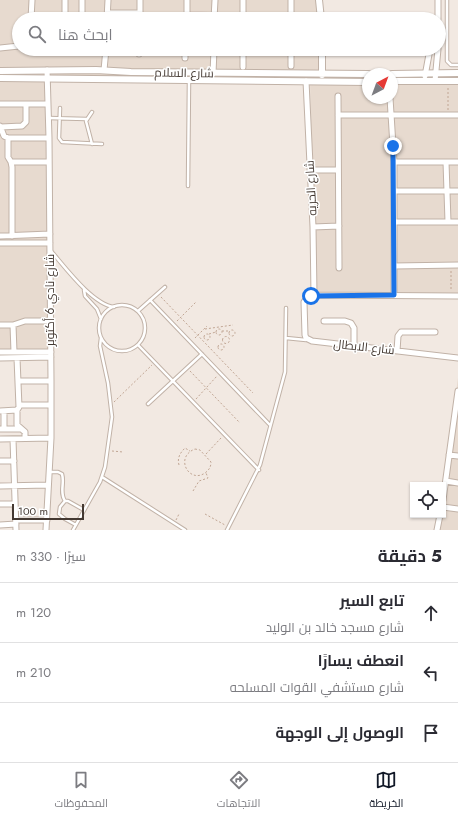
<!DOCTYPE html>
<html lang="ar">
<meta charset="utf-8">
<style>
body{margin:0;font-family:Jost,Cairo,sans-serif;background:#f2f2f3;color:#2b2b33;direction:rtl}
.controls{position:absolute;right:12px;bottom:12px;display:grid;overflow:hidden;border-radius:0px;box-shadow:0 1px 3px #0004}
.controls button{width:36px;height:36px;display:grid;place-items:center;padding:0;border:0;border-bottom:1px solid #e1e1e2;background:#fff;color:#2b2b33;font:20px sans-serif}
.compass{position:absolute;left:362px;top:68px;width:36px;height:36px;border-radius:50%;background:#fff;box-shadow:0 1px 3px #0004;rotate:41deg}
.scale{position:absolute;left:12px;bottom:10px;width:72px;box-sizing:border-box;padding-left:4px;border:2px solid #443932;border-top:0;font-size:11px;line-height:14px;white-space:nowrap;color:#443932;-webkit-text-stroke:3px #fff;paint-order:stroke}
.stop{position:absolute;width:12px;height:12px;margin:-9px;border:3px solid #1a73e8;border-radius:50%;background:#fff}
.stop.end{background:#1a73e8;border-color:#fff;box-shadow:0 1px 4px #0008}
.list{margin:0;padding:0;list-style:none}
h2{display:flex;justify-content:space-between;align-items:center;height:52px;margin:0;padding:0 16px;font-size:17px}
h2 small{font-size:13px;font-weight:400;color:#7c7c81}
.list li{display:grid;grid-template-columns:26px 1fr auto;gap:12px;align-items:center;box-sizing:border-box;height:60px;padding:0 16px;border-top:1px solid #e1e1e2}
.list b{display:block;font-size:15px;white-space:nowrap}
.list p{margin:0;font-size:13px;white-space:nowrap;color:#7c7c81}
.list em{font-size:13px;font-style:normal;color:#7c7c81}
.icon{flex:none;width:22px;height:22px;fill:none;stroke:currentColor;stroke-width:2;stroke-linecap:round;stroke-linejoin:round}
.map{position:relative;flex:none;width:458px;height:530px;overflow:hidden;direction:ltr}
.search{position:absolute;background:#fff;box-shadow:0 1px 3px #0004;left:12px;right:12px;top:12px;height:44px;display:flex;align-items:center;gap:10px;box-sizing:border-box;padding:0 14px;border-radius:22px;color:#7c7c81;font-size:15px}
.sheet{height:232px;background:#fff}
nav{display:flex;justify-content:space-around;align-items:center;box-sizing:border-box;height:56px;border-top:1px solid #e1e1e2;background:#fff;font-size:11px;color:#7c7c81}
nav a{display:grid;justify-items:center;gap:2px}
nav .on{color:#111827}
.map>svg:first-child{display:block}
</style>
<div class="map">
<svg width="458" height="530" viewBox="0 0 458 530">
<rect width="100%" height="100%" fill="#f2e9e2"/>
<path fill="#e7dacf" d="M0 0H322L323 19H19V49H324L325 81 368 80V98H392V80H458V294H315L310 81 51 79V353H0Z
M458 378V530H437L439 515H443V485Z"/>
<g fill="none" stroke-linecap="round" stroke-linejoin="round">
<defs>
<path id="service" d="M447 0V61L451 65H458
M60 108 59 138 62 142 102 144
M92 112 86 121 92 144
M49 118 86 119
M188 186 189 81
M51 251C65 267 92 304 114 307
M84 290 85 296 97 309 101 319
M150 300 270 425
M99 328a23 23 0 1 1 46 0a23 23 0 1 1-46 0Z
M138 311 165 287
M286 338 306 340
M138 345 259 470
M148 404 202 354
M49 472H58L62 474C65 484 59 492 65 501H68L84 510
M102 477 185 530
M65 501 60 507 59 514 65 519 76 525
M73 530 100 482 105 467 112 417 108 383 100 346 101 338
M227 530 260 465 285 372 286 308"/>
<path id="minor" d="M82 0V19
M291 0V19
M108 13H140
M187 15 243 16
M31 19 32 0
M65 19V0
M107 19 108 0
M140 19V0
M187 19V0
M214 19 215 0
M243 19V0
M438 19V0
M0 48 19 46
M291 49V66
M139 54V49
M185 58V49
M243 67V49
M104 70 106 49
M213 74 214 49
M425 76 430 49
M306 81 313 227 314 295
M435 81 438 49
M338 96 339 268
M390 98 394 162V295
M0 104H48
M338 115H458
M0 126 4 136 8 138H49
M1 127 22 126 26 122V104
M8 138V157L11 162 12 167V236
M11 162H49
M394 162H458
M446 162 448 222
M310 170H338
M394 191H458
M394 222H458
M313 227 339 226
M0 236 50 234
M0 243H50
M394 266 458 265
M458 296 314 295 308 297 304 302 305 335 306 338 312 341 458 358
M324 321H345L351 323 354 328V346
M0 325H13L25 321H50
M13 325 14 352
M397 351 398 336 401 332H435
M0 352H51
M0 358 51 357
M18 381H51
M19 405H51
M17 410V425L25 432V438
M0 411 17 410 19 407 17 358
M0 429H21
M4 429V411
M0 439 51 438
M13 439 16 530
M449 455 458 456
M0 461H14
M446 481 458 483
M0 486 48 485
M443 500 458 391
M0 504H15
M443 507 458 509
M16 520H47
M0 525 16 524
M46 530 51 438V381L49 138 47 70
M437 530 440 515"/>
<path id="tertiary" d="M319 0 321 19
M0 71 96 70 131 72 368 74
M392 74 458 73
M322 75V49
M0 78 368 82
M392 81H458"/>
</defs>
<use href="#service" stroke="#c1b2a7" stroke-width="4.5"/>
<use href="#minor" stroke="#c1b2a7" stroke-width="7"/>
<use href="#tertiary" stroke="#c1b2a7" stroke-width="8"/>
<path stroke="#c1a694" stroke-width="1" stroke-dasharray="2 2" stroke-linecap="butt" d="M448 110V87
M451 271V291
M161 297 253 393
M177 321 196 302
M216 332a3 3 0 1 1 6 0a3 3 0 1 1-6 0Z
M205 329 233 325
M229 333a3 3 0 1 1 6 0a3 3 0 1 1-6 0Z
M222 331H229
M204 337a3 3 0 1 1 6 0a3 3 0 1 1-6 0Z
M209 334 216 332
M222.5 340a3.5 3.5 0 1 1 7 0a3.5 3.5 0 1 1-7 0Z
M195 338 207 326
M218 347a3 3 0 1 1 6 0a3 3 0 1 1-6 0Z
M190 371 240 423
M196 399 217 376
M114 402 152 365
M195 449 200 450 211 462C211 467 209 470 205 473 189 484 174 457 195 449Z
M112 451 123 452
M206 454 221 438
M179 465C177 458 180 453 185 448L190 451
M193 491 199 481 208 478 206 473
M205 514 225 525
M176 520 179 514"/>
<use href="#service" stroke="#fff" stroke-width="2.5"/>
<use href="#minor" stroke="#fff" stroke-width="5"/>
<use href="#tertiary" stroke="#fff" stroke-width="6"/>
</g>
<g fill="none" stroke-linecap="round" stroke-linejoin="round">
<path stroke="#1a73e8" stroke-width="5" d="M311 296 394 295 393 146"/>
</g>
<g text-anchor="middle" stroke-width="3" stroke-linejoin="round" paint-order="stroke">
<g font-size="12" fill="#443932" stroke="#fff">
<text transform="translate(184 73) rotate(1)" y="4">شارع السلام</text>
<text transform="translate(311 188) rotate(-93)" y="4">شارع الحريه</text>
<text transform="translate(50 300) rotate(-90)" y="4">شارع نادي 6 أكتوبر</text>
<text transform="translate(364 347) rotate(6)" y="4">شارع الابطال</text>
</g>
</g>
</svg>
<div class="controls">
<button><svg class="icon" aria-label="locate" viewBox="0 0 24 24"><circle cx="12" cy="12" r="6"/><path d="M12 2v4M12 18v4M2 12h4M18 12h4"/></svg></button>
</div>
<svg class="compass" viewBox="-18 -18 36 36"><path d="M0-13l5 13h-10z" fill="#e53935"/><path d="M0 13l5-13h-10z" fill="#7c7c81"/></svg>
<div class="scale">100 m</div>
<div class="stop" style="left:311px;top:296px"></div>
<div class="stop end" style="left:393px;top:146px"></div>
<div class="search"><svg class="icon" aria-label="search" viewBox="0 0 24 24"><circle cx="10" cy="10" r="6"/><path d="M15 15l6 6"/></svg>ابحث هنا</div>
</div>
<section class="sheet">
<h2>5 دقيقة<small>سيرًا · 330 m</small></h2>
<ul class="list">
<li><svg class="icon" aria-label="ahead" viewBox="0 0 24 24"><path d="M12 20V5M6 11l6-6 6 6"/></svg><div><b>تابع السير</b><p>شارع مسجد خالد بن الوليد</p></div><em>120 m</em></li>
<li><svg class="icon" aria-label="left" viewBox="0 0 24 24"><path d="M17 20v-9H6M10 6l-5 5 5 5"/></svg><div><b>انعطف يسارًا</b><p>شارع مستشفي القوات المسلحه</p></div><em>210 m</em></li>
<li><svg class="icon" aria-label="arrive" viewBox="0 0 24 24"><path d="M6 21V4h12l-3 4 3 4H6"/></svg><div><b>الوصول إلى الوجهة</b></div></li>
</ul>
</section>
<nav>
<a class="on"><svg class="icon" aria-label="map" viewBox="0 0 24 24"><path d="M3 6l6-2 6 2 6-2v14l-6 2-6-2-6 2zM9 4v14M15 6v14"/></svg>الخريطة</a>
<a><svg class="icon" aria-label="directions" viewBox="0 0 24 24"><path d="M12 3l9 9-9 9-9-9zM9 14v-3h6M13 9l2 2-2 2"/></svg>الاتجاهات</a>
<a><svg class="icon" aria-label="saved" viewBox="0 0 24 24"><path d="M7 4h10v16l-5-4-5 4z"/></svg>المحفوظات</a>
</nav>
